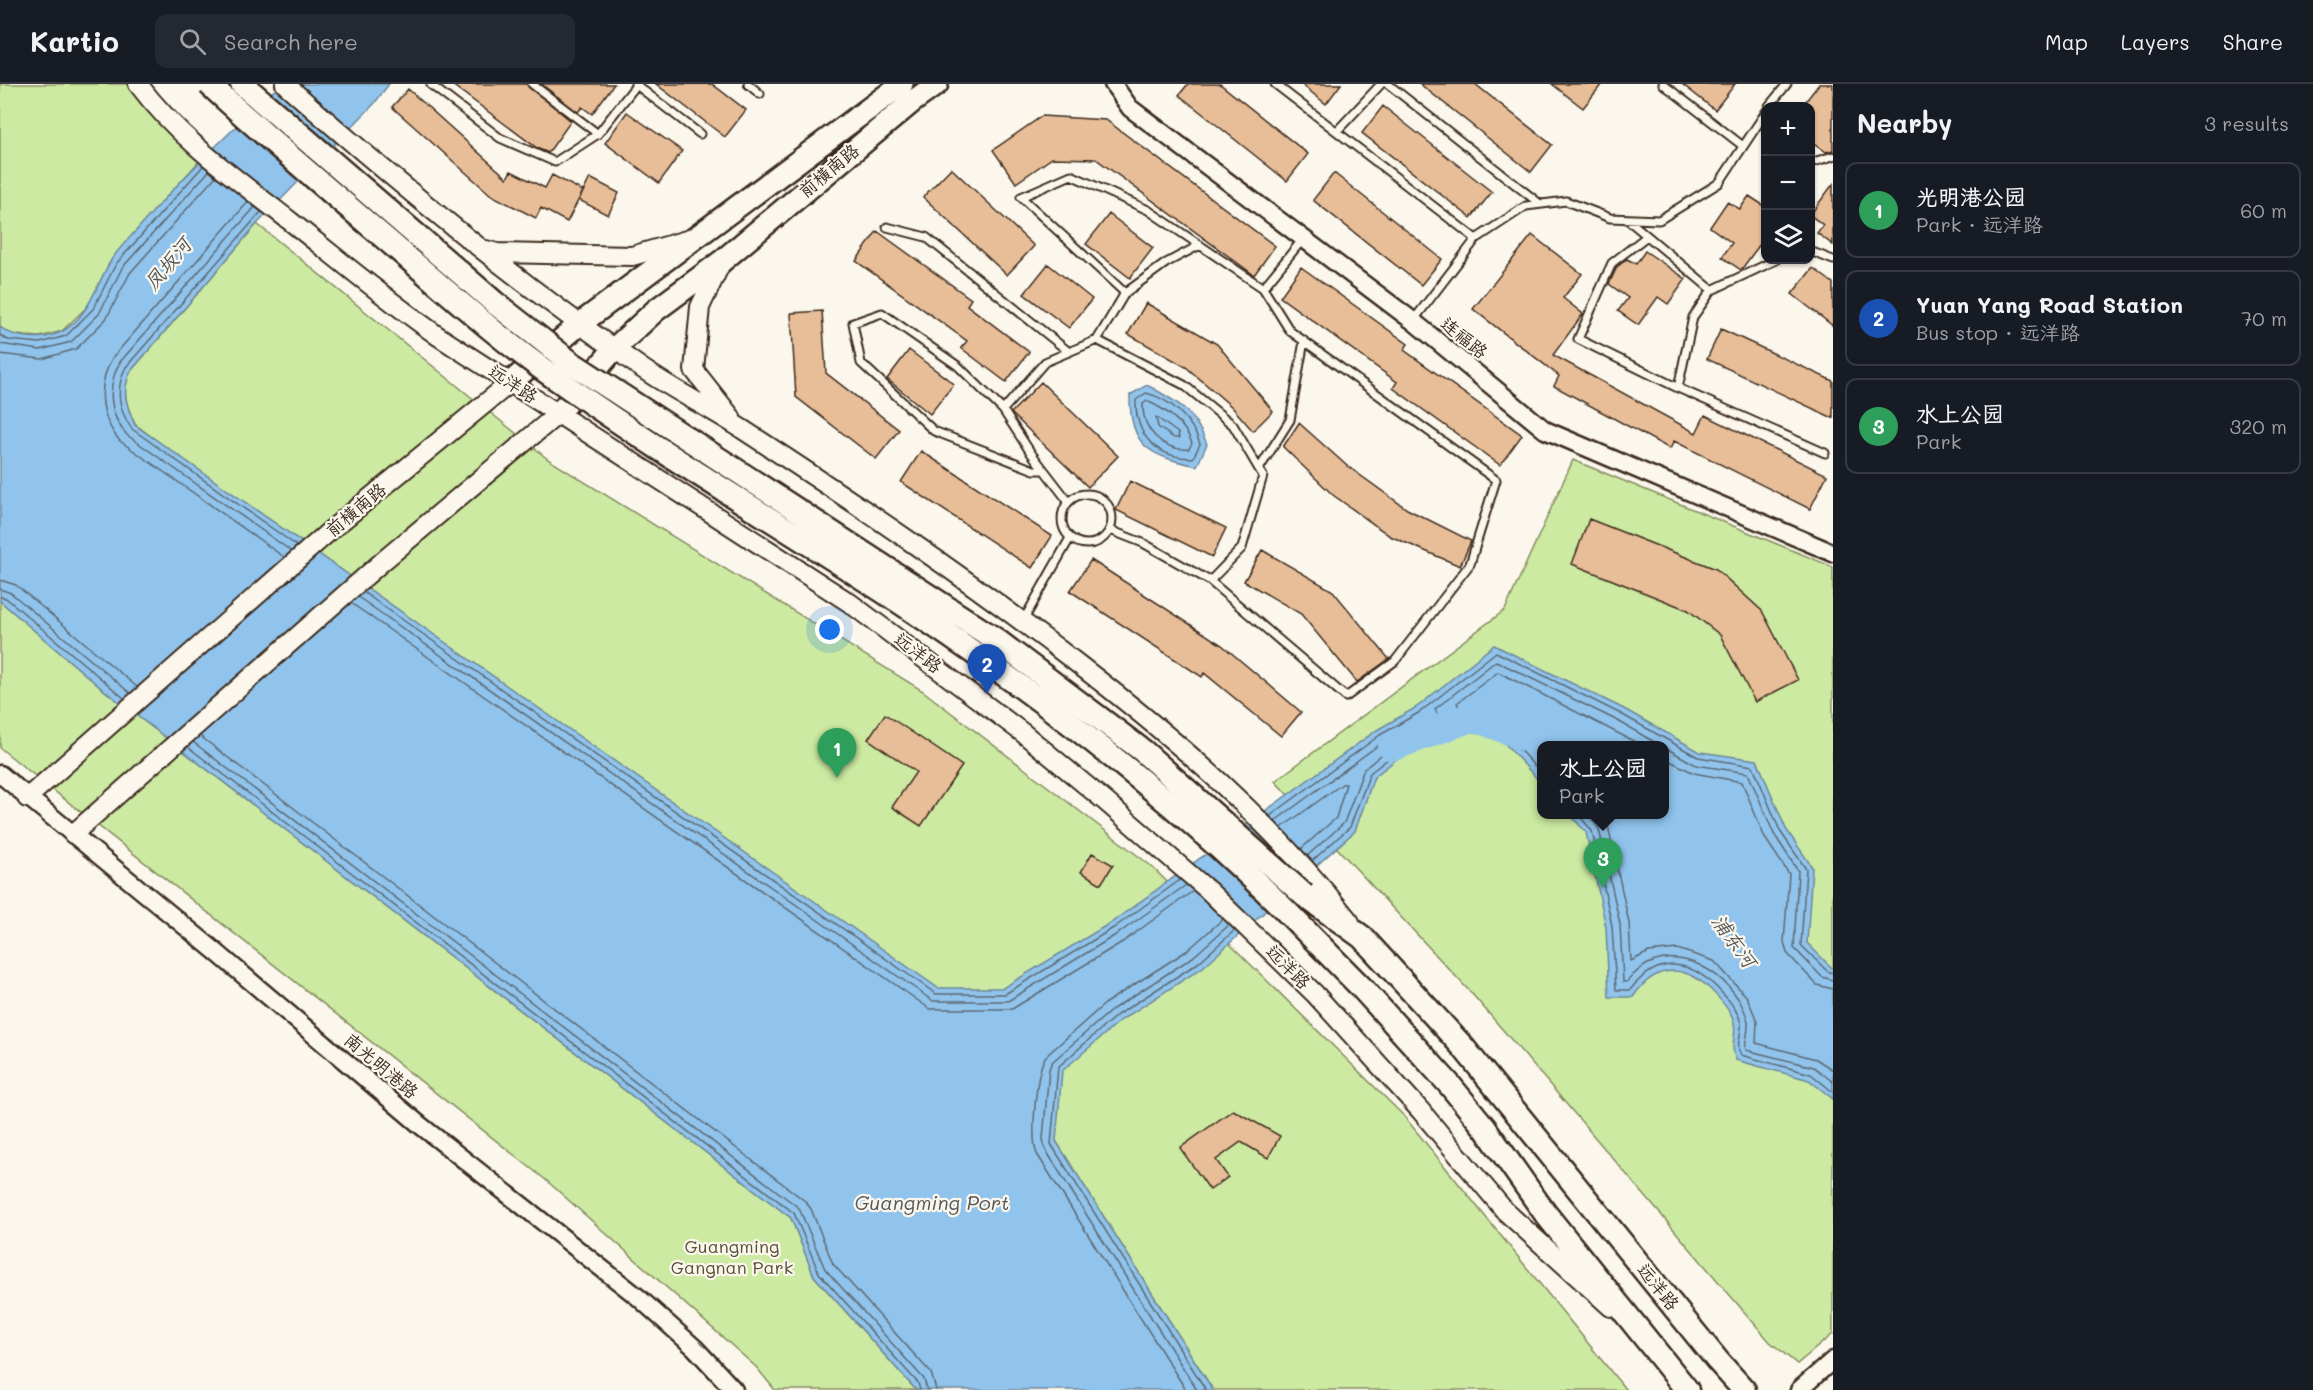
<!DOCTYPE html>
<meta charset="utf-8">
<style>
body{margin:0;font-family:Mali,"LXGW WenKai TC",sans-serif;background:#242831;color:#f1f3f6}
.controls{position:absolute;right:18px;top:18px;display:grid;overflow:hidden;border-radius:12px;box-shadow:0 2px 4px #0004}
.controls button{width:54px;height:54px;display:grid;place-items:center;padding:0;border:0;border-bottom:2px solid #363941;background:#171b24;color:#f1f3f6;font:30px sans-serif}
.you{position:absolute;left:830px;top:546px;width:21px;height:21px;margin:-15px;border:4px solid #fff;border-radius:50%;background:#1a73e8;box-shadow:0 0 0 9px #1a73e833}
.badge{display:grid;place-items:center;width:39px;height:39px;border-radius:50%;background:#c8321e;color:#fff;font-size:20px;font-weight:700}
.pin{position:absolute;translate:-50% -50px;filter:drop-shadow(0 2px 3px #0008)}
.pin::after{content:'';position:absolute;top:32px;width:21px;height:18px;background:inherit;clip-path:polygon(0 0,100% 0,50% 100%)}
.popup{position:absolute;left:1537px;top:657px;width:132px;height:78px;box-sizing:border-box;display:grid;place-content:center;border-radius:12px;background:#171b24;filter:drop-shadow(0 2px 4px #0005);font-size:20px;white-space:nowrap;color:#9ea1a6}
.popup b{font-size:22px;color:#f1f3f6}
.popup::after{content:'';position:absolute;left:50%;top:100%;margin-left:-12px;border:12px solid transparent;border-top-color:#171b24}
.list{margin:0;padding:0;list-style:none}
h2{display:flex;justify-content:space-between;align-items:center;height:78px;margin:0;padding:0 24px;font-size:26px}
h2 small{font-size:20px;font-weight:400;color:#9ea1a6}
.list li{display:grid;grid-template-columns:39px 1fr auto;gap:18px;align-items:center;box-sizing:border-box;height:96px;margin:0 12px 12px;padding:0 12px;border:2px solid #363941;border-radius:12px}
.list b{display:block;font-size:22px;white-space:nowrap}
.list p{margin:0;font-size:20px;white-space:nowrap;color:#9ea1a6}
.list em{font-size:20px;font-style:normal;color:#9ea1a6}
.icon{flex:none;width:33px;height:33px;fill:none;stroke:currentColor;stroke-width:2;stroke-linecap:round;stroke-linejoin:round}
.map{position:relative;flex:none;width:1833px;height:1306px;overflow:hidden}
header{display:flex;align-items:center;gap:36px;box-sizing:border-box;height:84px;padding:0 30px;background:#171b24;border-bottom:2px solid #363941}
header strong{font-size:28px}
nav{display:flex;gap:33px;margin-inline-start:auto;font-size:21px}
.search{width:420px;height:54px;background:#242831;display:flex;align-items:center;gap:15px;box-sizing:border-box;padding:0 21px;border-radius:12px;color:#9ea1a6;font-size:22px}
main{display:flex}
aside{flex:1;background:#171b24}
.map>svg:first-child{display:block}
</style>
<header>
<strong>Kartio</strong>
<div class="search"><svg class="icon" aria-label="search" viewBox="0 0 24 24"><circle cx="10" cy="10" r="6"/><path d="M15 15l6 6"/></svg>Search here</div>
<nav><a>Map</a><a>Layers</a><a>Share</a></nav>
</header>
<main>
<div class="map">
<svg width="1833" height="1306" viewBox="0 0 1833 1306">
<rect width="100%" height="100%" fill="#fbf7ec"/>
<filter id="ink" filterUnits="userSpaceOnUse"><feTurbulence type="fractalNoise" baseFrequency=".0167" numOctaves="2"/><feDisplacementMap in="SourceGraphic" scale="12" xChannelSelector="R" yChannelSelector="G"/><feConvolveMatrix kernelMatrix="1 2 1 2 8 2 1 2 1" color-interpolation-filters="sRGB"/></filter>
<g filter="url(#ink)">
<path fill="#cceaa1" stroke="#848a60" stroke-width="1.5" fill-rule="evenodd" d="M0 0H131L201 75 111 177 88 222 62 247 40 253 26 252 9 250 0 243Z
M257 140 549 376 923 607 1150 781 1403 1031 1626 1306H1213L1056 1057 135 340C126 321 121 307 131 287Z
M1573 376 1833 483V1250L1797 1280 1770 1258 1473 911 1275 697 1505 526ZM1542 662H1664V730H1542Z
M0 517 101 604 791 1134 814 1192 916 1306H775L756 1283 547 1097 0 664Z"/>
<path fill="#90c4ed" stroke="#6e869a" stroke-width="1.5" d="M281 0H389L374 20 257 140 131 287C121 307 126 321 135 341L938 904H1003L1112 838 1377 646 1417 623 1494 561 1624 625 1700 668 1757 676 1786 745 1812 783 1807 859 1833 885V1015L1809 996 1736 976C1729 959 1737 954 1734 940 1732 929 1724 920 1717 912 1690 882 1659 875 1633 913H1609L1606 843 1586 748 1570 731 1664 730V662H1542L1541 699 1497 651 1437 643 1374 693 1355 747 1202 884 1121 936 1062 987 1056 1057 1213 1306H916L814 1192 791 1134 101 604 0 517V243C15 255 43 257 61 248 88 234 96 202 110 178 118 164 132 152 142 140 185 90 233 45 281 0Z
M1147 301C1179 319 1193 325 1207 360L1197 382C1150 372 1129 363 1130 311Z"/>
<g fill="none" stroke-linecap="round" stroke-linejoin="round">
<path stroke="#5d6871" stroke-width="1.5" d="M248 118 113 273C97 299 99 333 120 357L284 473
M255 123 120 278C107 301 108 331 127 351L291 467
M261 128 126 283C115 304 118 326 132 345L297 462
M0 251 8 256 40 259 66 252 93 225 116 180 203 82
M0 260 40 266 71 258 99 230 122 184 209 87
M0 270 42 275 76 265 106 235 130 189 216 92
M1146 309C1171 315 1192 336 1200 360L1193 374C1157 374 1135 352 1136 316Z
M1147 317C1167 326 1184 338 1192 359L1189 365C1163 367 1142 346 1143 320Z
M1156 333 1178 349 1179 354H1174L1158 343Z
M0 496 16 501 137 603
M0 505 11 509 130 609
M363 508 936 910H1005L1115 843 1180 796
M0 513 6 514 124 614
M358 513 933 917H1008L1119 849 1186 801
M351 519 930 925H1012L1124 857 1193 807
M200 652 805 1117 811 1125 833 1180 931 1289 936 1306
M193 658 799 1124 825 1185 924 1295 927 1306
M188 663 794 1129 819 1189 918 1299 920 1306
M1664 663 1696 681 1748 689 1774 750 1798 787 1794 864 1822 893 1833 896
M1542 666 1507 631 1459 623 1457 619 1498 588 1643 662
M1664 674 1694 689 1742 698 1765 754 1789 790 1784 858 1787 869 1817 901 1833 905
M1542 679 1503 639 1437 630 1435 625 1496 577 1618 637 1661 662
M1578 730 1592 747 1612 842 1616 906H1630C1660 869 1692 876 1722 909 1730 917 1739 928 1741 940 1742 952 1735 960 1741 971L1811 990 1833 1008
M1588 730 1599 745 1620 840 1623 898H1627C1659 855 1714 877 1739 916 1743 923 1749 935 1748 943 1748 951 1744 958 1746 966L1814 983 1833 998
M1600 730 1608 742 1629 839 1631 877 1649 868 1677 865 1714 877 1747 913 1757 937 1756 959 1816 975 1833 986
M1270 732 1380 651 1420 628 1496 568 1621 630 1698 673 1753 682 1780 747 1806 785 1801 861 1827 887 1833 889
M1275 737 1384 657 1402 649V654L1364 685 1344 739 1307 772
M1281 744 1342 700H1346L1336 734 1301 765
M1312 777 1350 743 1370 689 1435 638 1500 645 1542 690
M1186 1306 1037 1070C1030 1055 1036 985 1046 972L1107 918 1188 866 1223 835
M1197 1306 1045 1065 1043 1055 1049 985 1052 978 1113 925 1193 873 1229 841
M1206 1306 1051 1060 1058 983 1117 931 1198 879 1235 846"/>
<path stroke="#90c4ed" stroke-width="30" d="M1393 662 1474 632 1549 662"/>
</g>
<path fill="#e8be98" stroke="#3b2a1e" stroke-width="1.5" d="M451 0H526L571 37 548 69 537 64Z
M541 0H614L592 30 582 23 578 28Z
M656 0H712L746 26 725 53Z
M1188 0H1220L1308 70 1287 97 1179 11Z
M1301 0H1341L1326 20Z
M1420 0H1475L1552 61 1531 88Z
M1552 0H1602L1583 24Z
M1682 0H1735L1715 26Z
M1819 0H1833V66L1826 68 1810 56V22H1802Z
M408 5 507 94 511 87 545 104 552 91 583 107 567 138 541 124 536 134 491 111 392 23Z
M1383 22 1492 108 1471 134 1362 49Z
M627 28 682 67 659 99 605 59Z
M1042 32 1106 36 1275 162 1254 191 1096 75 1052 74 1016 99 993 66Z
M951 84 1034 162 1007 191 923 113Z
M1334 89 1442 175 1421 201 1313 116Z
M590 94 619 109 608 131 579 116Z
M1833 100V161L1817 149 1823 141 1810 131Z
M1749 112 1766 123V152L1741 186 1722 173 1732 159 1710 143 1727 118 1740 125Z
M1109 130 1153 164 1130 194 1086 160Z
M877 147 971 215 967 221 1029 268 1006 298 961 264 967 257 856 177Z
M1532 151 1582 190 1563 214 1583 230 1553 271 1696 349 1705 331 1827 391 1810 425 1674 357 1670 365 1554 302 1559 292 1473 225Z
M1645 167 1686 195 1668 220 1658 213 1638 241 1618 227 1628 214 1609 200 1617 183 1627 175 1636 180Z
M1048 180 1092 215 1069 244 1024 210Z
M1301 183 1408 260 1404 266 1522 351 1500 381 1393 304 1397 298 1280 213Z
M1813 184 1833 199V242L1792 210Z
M1146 219 1217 260 1273 327 1253 347 1232 323 1186 283 1128 250Z
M822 227 826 289 899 346 876 375 796 313 791 229Z
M1721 245 1833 297V334L1707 275Z
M909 266 954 300 930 330 887 295Z
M1041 298 1118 372 1088 403 1011 329Z
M1299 339 1346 381 1407 425 1471 457 1460 482 1390 452 1333 411 1283 363Z
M921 367 1052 452 1032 484 901 398Z
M1130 397 1226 444 1212 473 1116 426Z
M1589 435 1716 485 1762 527 1798 596 1755 618 1720 551 1688 526 1572 480Z
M1262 466 1333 507 1389 575 1357 598 1301 530 1244 497Z
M1091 476 1222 561 1301 628 1281 652 1204 589 1202 593 1070 507Z
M885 630 962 682 921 742 892 723 916 688 868 655Z
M1092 769 1113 781 1101 800 1081 788Z
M1233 1026 1280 1052 1268 1074 1241 1058 1216 1076 1228 1093 1210 1106 1180 1064Z"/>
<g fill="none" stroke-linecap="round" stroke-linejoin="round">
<defs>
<path id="service" d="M532 0 598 50 637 0
M635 0 700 50
M748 0 760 10
M1275 0 1476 155
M1388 0 1540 120
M1663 0 1743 62
M431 1 500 54 555 78 598 50
M1769 22 1787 0
M1337 47 1381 0
M1810 79 1833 72
M1627 135 1712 206
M887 143 926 153 1069 268
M1647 152 1612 179 1578 255 1678 304 1693 233 1712 206 1776 176
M1810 167 1833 176
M1125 209 1166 179 1200 161
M1413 237 1476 155 1526 122 1566 117 1610 134 1659 136 1719 99 1766 28
M1097 256 1125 209 1021 113 1071 91 1148 126 1263 204
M1678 304 1825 369
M1003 326 958 282 882 229 853 239 861 279 934 347 1034 386H1044
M1259 385 1290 336 1304 257
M1062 435a25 25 0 1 1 50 0a25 25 0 1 1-50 0Z
M1068 417 1031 369 1003 326 1045 278 1097 256 1184 301 1233 341 1263 392 1242 464 1210 497 1143 459 1110 446
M1210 497 1346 613 1395 577 1470 480 1496 396 1290 247 1263 204 1303 155
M1023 537 1070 454"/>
<path id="tertiary" d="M1113 0 1130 24 1413 237 1545 346 1833 469
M0 690 215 867 420 1041 638 1213 695 1264 734 1306
M1799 1306 1833 1276"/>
<path id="secondary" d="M138 0C180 56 235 94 290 137 339 176 387 216 438 252L850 519 1023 649 1105 717 1209 807 1315 910 1420 1026 1505 1127 1611 1223
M285 0C399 101 518 199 643 285 675 307 710 324 742 345 857 420 970 496 1078 580 1179 658 1271 737 1350 838
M486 166 497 169 632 172 690 155
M722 177 700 223 694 286 731 333
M27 714 332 445 510 299
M73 750 383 477 559 329"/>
<path id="primary" d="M510 299 581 239 902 0
M559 329 615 264 656 226 722 177 912 18 937 0"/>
<path id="trunk" d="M1304 811 1362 853 1463 963 1717 1276 1744 1306
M1286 827 1361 903 1449 1000 1485 1044 1545 1129 1687 1306"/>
</defs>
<use href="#service" stroke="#3b2a1e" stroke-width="11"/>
<use href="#tertiary" stroke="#3b2a1e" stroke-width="21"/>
<use href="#secondary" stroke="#3b2a1e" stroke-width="22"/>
<use href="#primary" stroke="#3b2a1e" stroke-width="26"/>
<use href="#trunk" stroke="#3b2a1e" stroke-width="27"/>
<use href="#service" stroke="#fbf7ec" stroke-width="7"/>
<use href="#tertiary" stroke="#fbf7ec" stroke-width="16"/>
<use href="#secondary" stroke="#fbf7ec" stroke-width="18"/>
<use href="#primary" stroke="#fbf7ec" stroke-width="21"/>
<use href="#trunk" stroke="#fbf7ec" stroke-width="22"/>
<defs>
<path id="trunk-bridge" d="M209 0C269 56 332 109 394 162 448 208 500 256 558 296 673 378 796 449 913 527 1046 616 1172 714 1286 827
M242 0 495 219 570 278 995 555 1143 667 1304 811"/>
</defs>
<use href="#trunk-bridge" stroke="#3b2a1e" stroke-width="27" stroke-linecap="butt"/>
<use href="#trunk-bridge" stroke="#fbf7ec" stroke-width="22"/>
</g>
</g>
<g text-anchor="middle" stroke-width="4.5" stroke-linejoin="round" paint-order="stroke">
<g font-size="18" fill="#3b2a1e" stroke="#fbf7ec">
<text transform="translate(829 87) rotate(-40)" y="6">前横南路</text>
<text transform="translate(1464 254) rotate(39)" y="6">连福路</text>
<text transform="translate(513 300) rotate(33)" y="6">远洋路</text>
<text transform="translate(356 426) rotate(-40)" y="6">前横南路</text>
<text transform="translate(918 569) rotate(37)" y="6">远洋路</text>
<text transform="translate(1288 883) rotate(45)" y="6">远洋路</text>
<text transform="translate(381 982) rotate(40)" y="6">南光明港路</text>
<text transform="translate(1658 1203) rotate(51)" y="6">远洋路</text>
</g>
<g font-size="18" fill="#585038" stroke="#fbf7ec">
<text x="732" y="1169">Guangming<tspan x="732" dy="21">Gangnan Park</tspan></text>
</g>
<g font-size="20" font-style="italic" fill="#54585c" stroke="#fbf7ec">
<text transform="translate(168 180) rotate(-50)" y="7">凤坂河</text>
<text transform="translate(1734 857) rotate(54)" y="7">浦东河</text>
<text x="932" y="1126">Guangming Port</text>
</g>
</g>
</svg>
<div class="controls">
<button>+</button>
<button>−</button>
<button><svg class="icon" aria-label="layers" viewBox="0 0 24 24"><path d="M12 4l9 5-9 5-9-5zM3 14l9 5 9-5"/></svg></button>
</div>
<div class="you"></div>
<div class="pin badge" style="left:837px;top:694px;background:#2e9e5b">1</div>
<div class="pin badge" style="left:987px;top:610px;background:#1a4fb4">2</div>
<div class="pin badge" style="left:1603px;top:804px;background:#2e9e5b">3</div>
<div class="popup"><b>水上公园</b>Park</div>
</div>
<aside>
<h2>Nearby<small>3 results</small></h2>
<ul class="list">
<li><span class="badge" style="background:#2e9e5b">1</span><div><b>光明港公园</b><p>Park · 远洋路</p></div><em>60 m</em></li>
<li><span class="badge" style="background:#1a4fb4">2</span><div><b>Yuan Yang Road Station</b><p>Bus stop · 远洋路</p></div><em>70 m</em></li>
<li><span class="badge" style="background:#2e9e5b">3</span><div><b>水上公园</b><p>Park</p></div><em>320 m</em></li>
</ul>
</aside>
</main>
